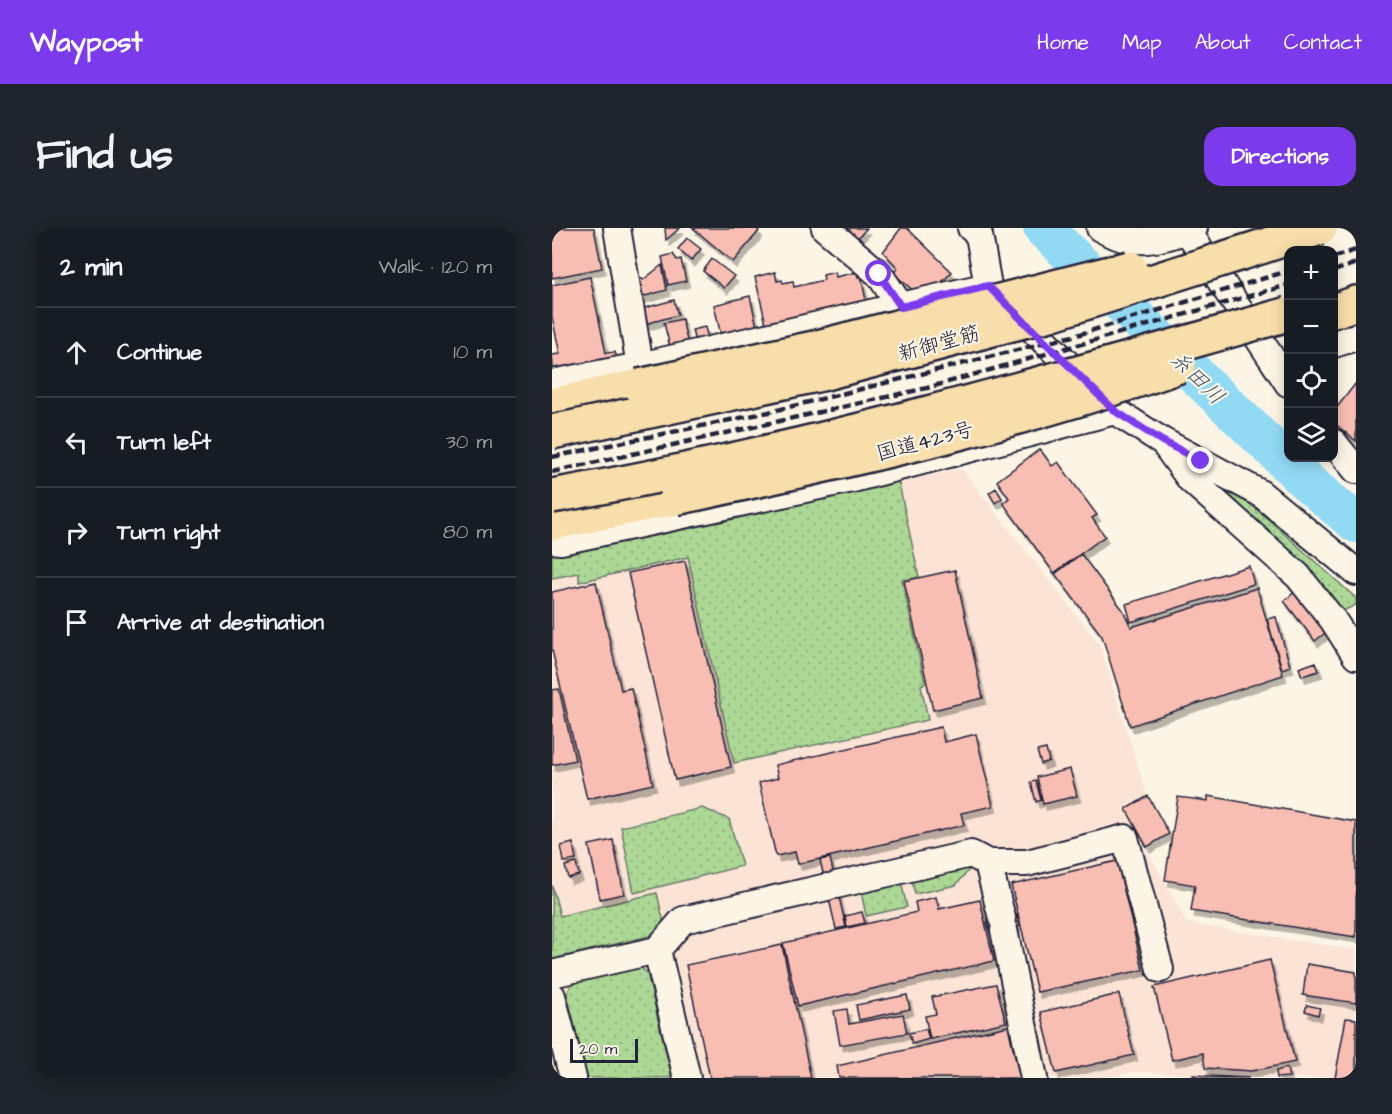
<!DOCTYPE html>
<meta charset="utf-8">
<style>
body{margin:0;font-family:"Architects Daughter","Klee One",sans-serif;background:#20242c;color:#f1f3f6}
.controls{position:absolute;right:18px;top:18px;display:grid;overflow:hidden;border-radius:12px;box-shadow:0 3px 15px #0003}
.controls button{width:54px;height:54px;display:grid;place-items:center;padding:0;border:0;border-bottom:2px solid #363941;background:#171b24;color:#f1f3f6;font:30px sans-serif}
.scale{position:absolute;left:18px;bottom:15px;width:68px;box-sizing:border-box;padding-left:6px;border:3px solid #22223b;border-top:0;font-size:16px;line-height:21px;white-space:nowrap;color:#22223b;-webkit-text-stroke:4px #fcf5e5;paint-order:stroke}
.stop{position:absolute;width:18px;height:18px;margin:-14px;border:4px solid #7c3aed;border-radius:50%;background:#fff}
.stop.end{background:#7c3aed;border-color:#fff;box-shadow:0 2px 6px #0008}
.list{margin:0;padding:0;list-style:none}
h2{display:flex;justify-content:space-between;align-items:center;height:78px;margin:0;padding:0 24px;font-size:26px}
h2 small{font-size:20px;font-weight:400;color:#9ea1a6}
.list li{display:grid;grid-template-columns:39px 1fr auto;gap:18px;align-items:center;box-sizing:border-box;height:90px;padding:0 24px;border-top:2px solid #363941}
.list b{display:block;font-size:22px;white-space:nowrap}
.list em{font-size:20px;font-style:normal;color:#9ea1a6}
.icon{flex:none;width:33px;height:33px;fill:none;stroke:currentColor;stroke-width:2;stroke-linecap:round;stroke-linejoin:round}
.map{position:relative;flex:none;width:804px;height:850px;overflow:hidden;border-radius:18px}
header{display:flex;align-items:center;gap:36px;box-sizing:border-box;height:84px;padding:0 30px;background:#7c3aed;color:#fff}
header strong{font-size:28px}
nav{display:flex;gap:33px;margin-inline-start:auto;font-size:21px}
.intro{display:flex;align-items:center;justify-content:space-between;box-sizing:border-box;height:144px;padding:0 36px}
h1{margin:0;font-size:42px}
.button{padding:15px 27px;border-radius:18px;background:#7c3aed;color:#fff;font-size:21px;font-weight:700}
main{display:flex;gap:36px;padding:0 36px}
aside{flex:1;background:#171b24;border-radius:18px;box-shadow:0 3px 15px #0003}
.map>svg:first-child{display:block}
</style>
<header>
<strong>Waypost</strong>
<nav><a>Home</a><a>Map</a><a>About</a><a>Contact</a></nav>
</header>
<div class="intro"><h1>Find us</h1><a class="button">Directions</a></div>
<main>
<aside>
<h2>2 min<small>Walk · 120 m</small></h2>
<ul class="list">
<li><svg class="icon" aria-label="ahead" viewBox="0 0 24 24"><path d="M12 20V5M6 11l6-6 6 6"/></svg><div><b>Continue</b></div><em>10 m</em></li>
<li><svg class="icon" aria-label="left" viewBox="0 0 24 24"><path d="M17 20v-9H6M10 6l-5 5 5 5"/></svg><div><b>Turn left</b></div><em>30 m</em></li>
<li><svg class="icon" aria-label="right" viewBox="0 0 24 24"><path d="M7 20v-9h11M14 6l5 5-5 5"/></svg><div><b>Turn right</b></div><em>80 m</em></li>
<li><svg class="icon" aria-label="arrive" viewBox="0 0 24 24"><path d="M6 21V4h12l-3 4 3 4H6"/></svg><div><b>Arrive at destination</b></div></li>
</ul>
</aside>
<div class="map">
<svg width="804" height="850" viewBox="0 0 804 850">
<defs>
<pattern id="grass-dots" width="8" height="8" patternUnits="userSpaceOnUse" patternTransform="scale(1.5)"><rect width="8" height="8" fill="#add795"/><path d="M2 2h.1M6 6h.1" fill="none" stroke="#95b881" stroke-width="1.8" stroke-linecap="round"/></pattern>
<filter id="shadow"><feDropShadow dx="3.5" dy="6" stdDeviation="0" flood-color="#0004"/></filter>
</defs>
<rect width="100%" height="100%" fill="#fcf5e5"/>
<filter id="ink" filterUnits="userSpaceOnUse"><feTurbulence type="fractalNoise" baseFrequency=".0167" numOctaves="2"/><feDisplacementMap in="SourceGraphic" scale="12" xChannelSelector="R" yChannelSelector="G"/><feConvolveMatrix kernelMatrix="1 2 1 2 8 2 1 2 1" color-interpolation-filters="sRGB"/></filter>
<g filter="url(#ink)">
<path fill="#fbe4d6" d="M410 241 548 417 595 567 572 580 635 695 804 722V850H710L583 844 554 850H0V320Z"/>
<path fill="url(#grass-dots)" stroke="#687c68" stroke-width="1.5" d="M647 249 700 277 804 370V377L784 386Z
M346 251 367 349 350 352 373 455 369 457 376 492 182 535 136 329 27 354V345L0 350V321Z
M150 580 177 591 190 638 82 665 69 599Z
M409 637 417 642 404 657 363 666 359 649Z
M349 653 355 679 314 688 309 663Z
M0 657 8 688 105 665 114 704 0 731Z
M80 740H89L95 745 120 850H35L15 765 21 754Z"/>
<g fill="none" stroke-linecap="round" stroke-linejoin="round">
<path stroke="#92daf4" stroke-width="40" d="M491 0 755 254 804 295"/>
</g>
<path fill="#f9beb3" stroke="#22223b" stroke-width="1.5" filter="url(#shadow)" d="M0 0H42L50 40 0 50Z
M113 0H128L114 12Z
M141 0H203L207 3 181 34Z
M294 0H315L306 10Z
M349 0H355L400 44 384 60 362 63 341 45 346 40 331 24Z
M135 10 149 21 139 33 126 21Z
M121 26 125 32 129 31 134 53 116 57 110 29Z
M160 31 182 48 172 60 151 43Z
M110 37 115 62 86 70 83 52 89 50 91 52Z
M223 44 225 53 230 52 231 55 241 53 242 59 272 52 271 47 283 44 284 49 305 44 306 49 309 48 315 77 215 100 203 49Z
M38 49 54 125 63 124 66 133 2 146 0 127 8 126 0 89V57Z
M198 68 206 103 170 112 162 77Z
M122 72 126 87 93 96 89 81Z
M130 91 137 121 118 119 112 95Z
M153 99 157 115 144 118 140 102Z
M804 155V213L782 195V183Z
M488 221 500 238 506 234 545 287 540 290 553 308 502 345 451 275 457 270 445 253Z
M444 260 450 270 443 275 437 265Z
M529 326 571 382 579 399 705 360 731 447 578 498 550 408 503 346Z
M133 333 179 539 123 552 76 345Z
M697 338 702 356 579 394 574 376Z
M403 342 431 470 381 482 352 353Z
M44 354 69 462 79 460 101 556 35 571 0 422V364Z
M745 362 777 402 763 413 732 373Z
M724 389 738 438 730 441 715 391Z
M764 434 767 443 750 448 747 440Z
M7 461 23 532 0 537V462Z
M389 499 392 514 424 506 441 578 409 585 412 597 246 636 243 624 224 628 207 555 226 550 223 537Z
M494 521 497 533 489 536 485 523Z
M518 541 525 568 491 576 485 549Z
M484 553 489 572 484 574 479 554Z
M596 568 617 606 595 619 574 581Z
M656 568 804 594V709L639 683 643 657 613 652 626 569 656 573Z
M61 612 72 666 48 671 37 617Z
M21 615 24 632 12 634 9 618Z
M278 630 294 699 284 701 268 632Z
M565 633 591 742 485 764 459 657Z
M24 635 27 647 16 650 13 638Z
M384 669 387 681 428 672 442 733 246 778 231 715 365 684 363 674Z
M310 684 313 695 295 699 293 688Z
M465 687 468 698 438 705 435 694Z
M230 717 259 850H158L134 737Z
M718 732 743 834 700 843 653 840 651 825 620 832 602 759Z
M755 736 804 744V775L751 767Z
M444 756 454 794 378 811 373 788 384 786 380 769Z
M567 766 582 827 504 845 489 784Z
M355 767 358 781 307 792 304 777Z
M755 777 768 780 766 787 753 783Z
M295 781 297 796 351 786 355 805 288 817 282 783Z
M794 790 804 791V850H783Z
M456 798 468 850H287L285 838Z
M374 801 377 811 360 816 357 805Z
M735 840 737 849 725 850 724 843Z
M641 847 697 850H642Z"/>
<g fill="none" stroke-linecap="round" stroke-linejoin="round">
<defs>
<path id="minor" d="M65 0 88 138
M273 0 327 46 349 79
M548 0C583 21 608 11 642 0
M635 2 736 155
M461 82 563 183 610 213 708 265 804 344
M782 116 804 109
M0 155 88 138 436 58 427 7 419 0
M782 215 804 242
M614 218 638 251 746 348 781 392 804 428
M0 312 9 313 305 250 563 183
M436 635 450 690
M284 657 419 626 436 635H475L573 610 608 741
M452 702 482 850
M105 722 131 692 275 659
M0 746 105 722 135 850
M0 768 21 850"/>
<path id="highway" d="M782 83 804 75
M0 177 87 158
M0 295 124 270"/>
</defs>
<use href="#minor" stroke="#22223b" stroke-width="30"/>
<use href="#highway" stroke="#22223b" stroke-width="38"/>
<use href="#minor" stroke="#fcf5e5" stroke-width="26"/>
<use href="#highway" stroke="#f8deab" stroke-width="33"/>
<path stroke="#22223b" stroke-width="4.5" stroke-dasharray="9 4.5" stroke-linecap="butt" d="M782 29 804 22
M782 43 804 35
M0 229 217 184 525 107 736 43
M0 244 375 160 736 57"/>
<defs>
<path id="highway-bridge" d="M87 158 266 119 578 40
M0 204 269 146 498 86 768 0
M0 268C249 224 494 155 736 86
M124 270C294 233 464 197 627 138"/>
</defs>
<use href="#highway-bridge" stroke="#22223b" stroke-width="38" stroke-linecap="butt"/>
<use href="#highway-bridge" stroke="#f8deab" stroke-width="33"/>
</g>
</g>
<g fill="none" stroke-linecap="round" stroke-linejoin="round" filter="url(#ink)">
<path stroke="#7c3aed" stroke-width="8" d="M327 46 349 79 436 58 563 183 610 213 649 233"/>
</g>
<g text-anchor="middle" stroke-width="4.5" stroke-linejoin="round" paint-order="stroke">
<g font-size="21" fill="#22223b" stroke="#fcf5e5">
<text transform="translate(387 115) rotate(-15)" y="7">新御堂筋</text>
<text transform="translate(373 213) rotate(-15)" y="7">国道423号</text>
</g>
<g font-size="22" font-style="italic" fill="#445972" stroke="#fcf5e5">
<text transform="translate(646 149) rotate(44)" y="8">糸田川</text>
</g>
</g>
</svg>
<div class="controls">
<button>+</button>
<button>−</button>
<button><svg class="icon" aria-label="locate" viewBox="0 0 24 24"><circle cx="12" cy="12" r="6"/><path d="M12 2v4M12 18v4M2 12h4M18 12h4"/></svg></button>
<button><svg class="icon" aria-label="layers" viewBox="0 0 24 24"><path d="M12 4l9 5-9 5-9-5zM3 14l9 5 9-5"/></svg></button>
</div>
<div class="scale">20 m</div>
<div class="stop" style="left:327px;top:46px"></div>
<div class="stop end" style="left:649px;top:233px"></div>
</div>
</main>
